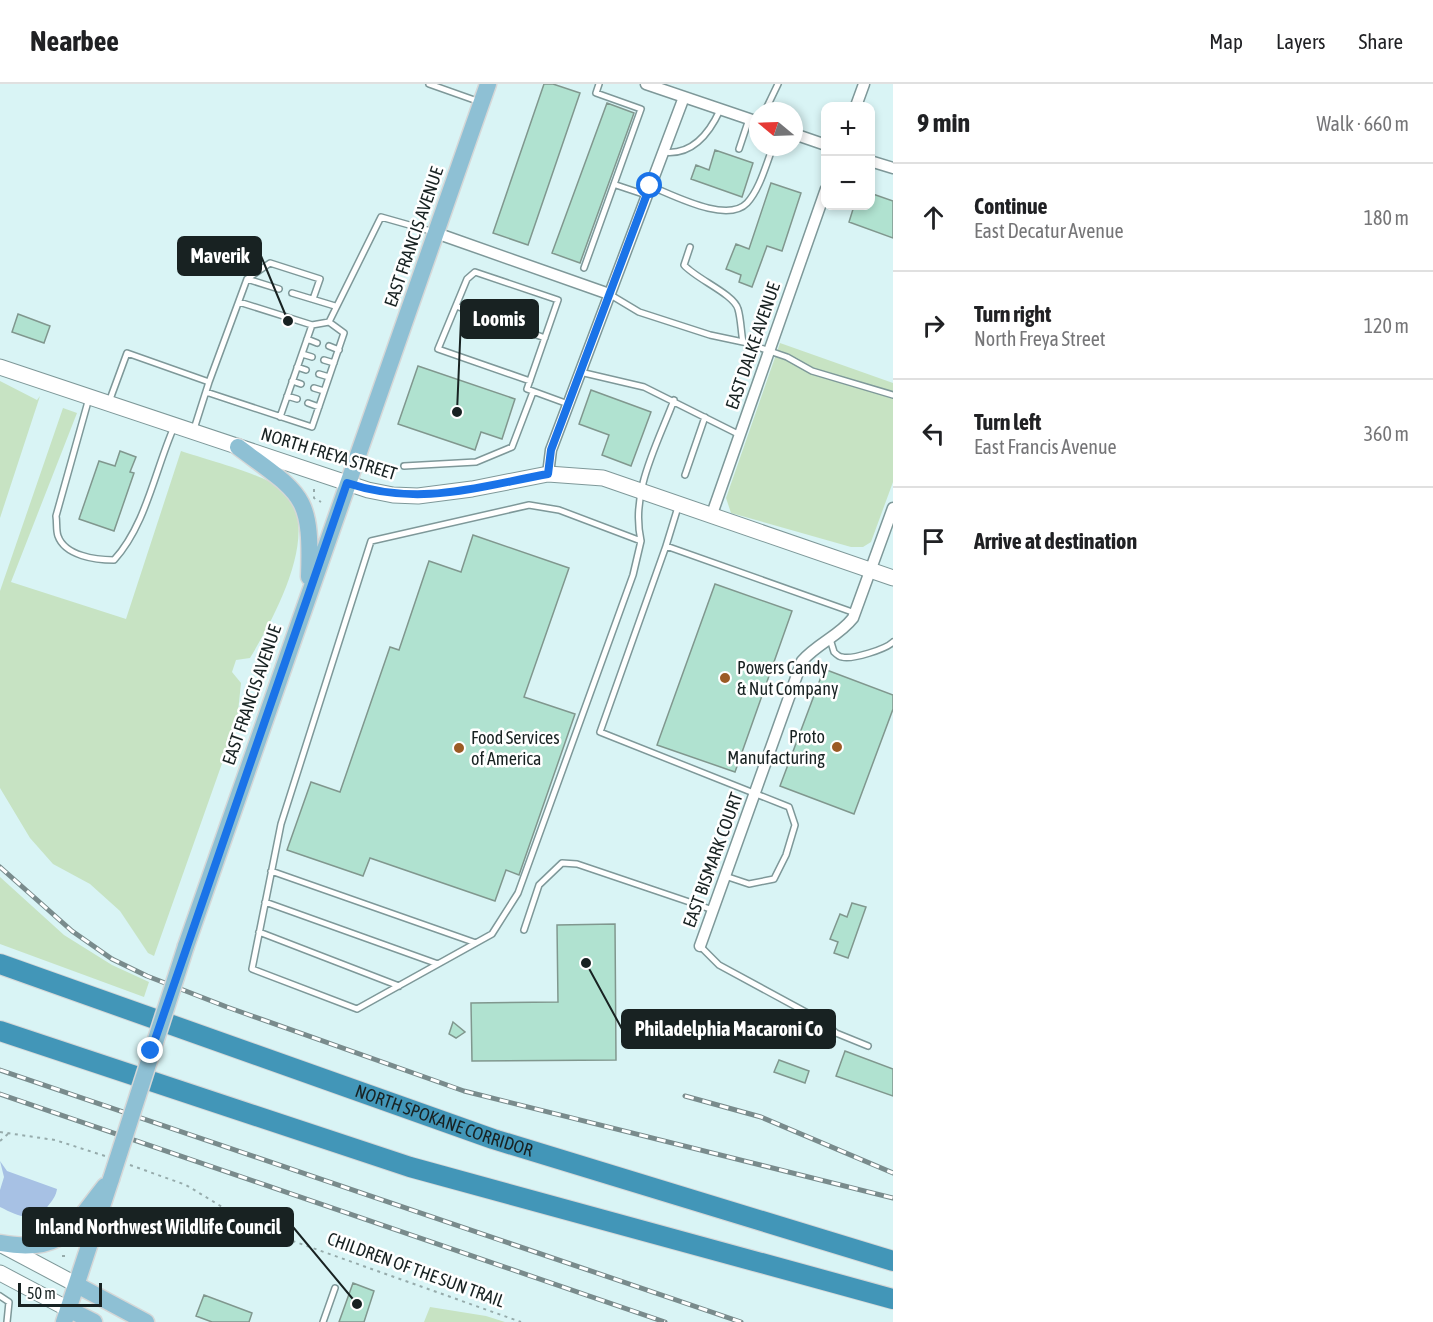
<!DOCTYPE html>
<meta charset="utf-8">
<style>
body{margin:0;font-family:"Asap Condensed",sans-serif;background:#f6f6f6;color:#202124}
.controls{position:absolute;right:18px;top:18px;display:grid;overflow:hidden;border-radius:12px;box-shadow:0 3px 9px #0003}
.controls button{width:54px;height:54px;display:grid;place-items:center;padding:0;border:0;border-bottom:2px solid #e0e0e0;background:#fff;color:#202124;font:30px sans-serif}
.compass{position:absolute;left:749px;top:18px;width:54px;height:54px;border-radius:50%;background:#fff;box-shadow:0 3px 9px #0003;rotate:289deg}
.scale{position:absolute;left:18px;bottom:15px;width:84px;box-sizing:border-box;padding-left:6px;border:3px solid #182222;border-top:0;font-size:16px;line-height:21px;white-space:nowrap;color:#182222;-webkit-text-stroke:4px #fff;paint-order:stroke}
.stop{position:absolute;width:18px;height:18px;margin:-14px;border:4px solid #1a73e8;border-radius:50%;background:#fff}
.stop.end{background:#1a73e8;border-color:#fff;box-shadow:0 2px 6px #0008}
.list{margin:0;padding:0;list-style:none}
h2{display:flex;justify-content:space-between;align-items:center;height:78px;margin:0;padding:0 24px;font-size:26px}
h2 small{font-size:20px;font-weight:400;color:#757577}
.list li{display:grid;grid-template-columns:39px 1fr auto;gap:18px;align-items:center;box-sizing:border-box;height:108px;padding:0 24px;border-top:2px solid #e0e0e0}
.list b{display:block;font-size:22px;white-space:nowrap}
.list p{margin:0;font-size:20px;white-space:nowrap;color:#757577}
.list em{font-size:20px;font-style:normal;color:#757577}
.icon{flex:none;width:33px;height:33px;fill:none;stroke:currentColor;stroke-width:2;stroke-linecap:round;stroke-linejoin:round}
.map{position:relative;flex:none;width:893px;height:1238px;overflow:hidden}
header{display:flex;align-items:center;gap:36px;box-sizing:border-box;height:84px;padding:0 30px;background:#fff;border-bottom:2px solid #e0e0e0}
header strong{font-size:28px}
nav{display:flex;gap:33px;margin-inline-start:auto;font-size:21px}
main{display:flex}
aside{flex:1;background:#fff}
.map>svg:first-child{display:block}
</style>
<header>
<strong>Nearbee</strong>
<nav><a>Map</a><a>Layers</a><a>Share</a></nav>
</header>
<main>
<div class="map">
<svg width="893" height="1238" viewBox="0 0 893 1238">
<rect width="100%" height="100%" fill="#d9f4f5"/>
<path fill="#c7e3c3" d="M780 259 893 299V398L871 458 863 463H851L731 429 726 414Z
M0 297 37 316 40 312 0 434Z
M63 324 77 329 11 498 126 535 181 367C207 376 261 389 281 405 326 441 273 536 250 574L236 576 232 588 241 599 237 637 154 872 148 869 120 827 90 800 53 780 30 754 0 704V507Z
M0 793 64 851 112 881 149 898 144 913 0 860Z
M430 1223 486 1232 505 1238H424Z"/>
<path fill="#a7c1e4" d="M0 1077 7 1087 57 1105C56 1112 52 1117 48 1122 33 1140 18 1132 0 1123V1106L4 1093Z"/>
<path fill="#b0e2d0" stroke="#80978e" stroke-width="1.5" d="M544 0H553L580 9 528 161 493 149Z
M607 19 634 29 580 179 552 169Z
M715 66 753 79 742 113 691 95 696 81 709 86Z
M771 99 801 109 782 167 767 162 752 203 739 198 741 191 726 185 736 160 749 165Z
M870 109 893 117V154L849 138 854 122H870Z
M18 230 50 242 44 259 12 248Z
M418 282 515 315 502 355 481 348 475 366 398 340Z
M591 306 651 328 631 382 602 371 609 351 579 340Z
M120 367 136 373 130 388 134 389 114 447 79 435 99 377 115 382Z
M473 451 569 484 524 613 575 630 519 791 506 786 495 817 370 774 363 792 287 766 311 698 340 708 390 563 399 566 429 477 461 488Z
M715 500 792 527 735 688 657 661Z
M824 585 893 611V625L854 730 780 702Z
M852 819 866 823 848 874 834 869 838 858 830 855 840 830 847 833Z
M615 840 616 976 472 977 471 919 558 918 557 841Z
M453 938 465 948 456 954 449 950Z
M845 967 893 985V1012L836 992Z
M779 976 809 987 805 999 774 988Z
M353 1199 374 1207 364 1238H339Z
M204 1211 252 1229 249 1238H212L196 1232Z"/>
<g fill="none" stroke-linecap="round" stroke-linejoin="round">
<defs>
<path id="lane" d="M429 0 480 18
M765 27 778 0
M739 65 749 35
M663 68C692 72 709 50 720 26
M616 101 646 111
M650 102C673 111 727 140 747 119 760 105 766 80 773 63
M690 163 684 181C696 195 734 210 738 225 741 235 741 248 743 258
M584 184 641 25 596 9 599 0
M247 195 279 205
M292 209 335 222
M609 210 639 228 710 251 743 258 787 273 812 287 893 311
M239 218 312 241
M456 222 545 254
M307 255 317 259
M329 262 339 266
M302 270 312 273
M324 276 334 279
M297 283 306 286
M580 288 644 303 740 351
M319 290 329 293
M292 297 301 300
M530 297 438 265 467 195 475 188 558 216 527 305 568 320
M209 298 247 195 270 179 320 195 313 215
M314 304 324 307
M206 308 312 343 344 249 329 238 381 133 434 148
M287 312 297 315
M89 314 56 432C57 438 56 447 58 452 65 472 96 476 114 476 146 441 155 386 174 343
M109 318 127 269 209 298 194 345
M308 319 319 323
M280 333 312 241 329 238
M404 382 476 378 512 363 533 308
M685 391 705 333
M678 423 666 462 855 529
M641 457 633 491 518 809 492 850 357 925 252 885 281 740 371 457 529 421 559 426 641 457C630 408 657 361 674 316
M666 462 600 648 789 723 795 741 786 771 774 795 749 800 725 792
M830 555 834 568C836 570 839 573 842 573 852 576 886 565 893 558
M271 787 476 859
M265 818 438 880
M524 846 539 801 562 779 577 780 713 826
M259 848 399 902
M700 862 719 881 826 939 836 949 868 962
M0 1212 9 1218 7 1238
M323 1238 335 1204"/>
<path id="street" d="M646 0 758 38
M856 22 864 0
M794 50 826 61
M870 77 893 84
M436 149 609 210
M548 390 551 366 684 13
M712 430 826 105
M700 862 802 577C818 559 839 552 853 534L893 424"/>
<path id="secondary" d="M0 283 368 406 393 411 418 412 472 405 548 390 603 394 893 494
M0 1160 77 1201
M0 1189 68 1225"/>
<path id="primary" d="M238 363C302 411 312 409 309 493
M186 862 488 0
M0 1159C62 1170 70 1146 105 1102
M77 1201 146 1238
M68 1225 94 1238
M64 1238 111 1095"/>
<g id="highway">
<path id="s1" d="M0 880 493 1055 893 1177"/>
<path d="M0 947 410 1083 893 1215"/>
</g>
</defs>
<use href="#lane" stroke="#7e9899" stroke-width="8"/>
<use href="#street" stroke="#7e9899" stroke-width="13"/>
<use href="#secondary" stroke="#7e9899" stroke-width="17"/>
<use href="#primary" stroke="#d5d7d7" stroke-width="19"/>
<use href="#highway" stroke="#d5d7d7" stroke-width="22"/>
<path stroke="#96abab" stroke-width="2" stroke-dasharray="3 4.5" stroke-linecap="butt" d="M314 405V414L321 418
M0 1048 55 1056 105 1072
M0 1057 9 1049
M130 1081 186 1101 242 1135 276 1151 521 1238
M62 1172H68"/>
<use href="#lane" stroke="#fff" stroke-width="5"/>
<use href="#street" stroke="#fff" stroke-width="10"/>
<use href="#secondary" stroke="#fff" stroke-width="15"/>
<use href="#primary" stroke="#8ec0d4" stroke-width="16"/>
<use href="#highway" stroke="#4296b8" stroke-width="20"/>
<defs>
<path id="rail" d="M0 783 72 847 112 875 147 892 227 923 464 1007 893 1114
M0 986 741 1238
M0 1010 665 1238
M685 1012 761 1033 893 1089"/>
</defs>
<use href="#rail" stroke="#798b8c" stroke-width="5"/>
<use href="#rail" stroke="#fff" stroke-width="3" stroke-dasharray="9" stroke-linecap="butt"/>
<defs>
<path id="primary-bridge" d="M111 1095 186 862"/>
</defs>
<use href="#primary-bridge" stroke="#d5d7d7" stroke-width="19" stroke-linecap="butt"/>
<use href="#primary-bridge" stroke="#8ec0d4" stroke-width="16"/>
</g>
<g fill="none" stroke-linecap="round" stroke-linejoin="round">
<path stroke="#1a73e8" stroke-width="8" d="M151 967 347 399C420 423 476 403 548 390L551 366 650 102"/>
</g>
<g fill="#9b5b25" stroke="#fff" stroke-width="2">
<circle cx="725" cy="594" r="6"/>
<circle cx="837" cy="663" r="6"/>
<circle cx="459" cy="664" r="6"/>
</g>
<g text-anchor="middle" stroke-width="5" stroke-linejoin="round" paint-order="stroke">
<g font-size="18" fill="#182222" stroke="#fff">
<text transform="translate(414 153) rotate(-71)" y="6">EAST FRANCIS AVENUE</text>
<text transform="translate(753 262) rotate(-71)" y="6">EAST DALKE AVENUE</text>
<text transform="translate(329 370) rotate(17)" y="6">NORTH FREYA STREET</text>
<text transform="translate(252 611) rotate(-71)" y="6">EAST FRANCIS AVENUE</text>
<text transform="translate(713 776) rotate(-70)" y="6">EAST BISMARK COURT</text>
<text dy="6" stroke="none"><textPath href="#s1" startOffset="471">NORTH SPOKANE CORRIDOR</textPath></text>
<text transform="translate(416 1186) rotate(20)" y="6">CHILDREN OF THE SUN TRAIL</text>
</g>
<g font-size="18" fill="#182222" stroke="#fff" text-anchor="start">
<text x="737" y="590">Powers Candy<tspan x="737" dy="21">&amp; Nut Company</tspan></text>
<text x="825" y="659" text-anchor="end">Proto<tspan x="825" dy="21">Manufacturing</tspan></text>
<text x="471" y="660">Food Services<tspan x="471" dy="21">of America</tspan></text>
</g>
</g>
<path fill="none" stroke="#182222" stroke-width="2" d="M288 237L261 172M457 328L461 235M586 879L622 945M357 1220L293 1143"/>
<g fill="#182222" stroke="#fff" stroke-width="2">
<circle cx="288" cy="237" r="6"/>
<circle cx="457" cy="328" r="6"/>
<circle cx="586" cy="879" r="6"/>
<circle cx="357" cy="1220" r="6"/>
</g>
<g fill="#182222" stroke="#182222" stroke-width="2">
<rect x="178" y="153" width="83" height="38" rx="6"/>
<rect x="461" y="216" width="77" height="38" rx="6"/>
<rect x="622" y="926" width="213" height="38" rx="6"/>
<rect x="23" y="1124" width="270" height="38" rx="6"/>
</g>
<g font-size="20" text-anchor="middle" font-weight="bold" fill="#fff">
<text x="220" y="179">Maverik</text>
<text x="499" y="242">Loomis</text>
<text x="729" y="952">Philadelphia Macaroni Co</text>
<text x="158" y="1150">Inland Northwest Wildlife Council</text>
</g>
</svg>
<div class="controls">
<button>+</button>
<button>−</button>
</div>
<svg class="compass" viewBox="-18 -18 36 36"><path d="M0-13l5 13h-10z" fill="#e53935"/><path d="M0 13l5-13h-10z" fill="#757577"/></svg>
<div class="scale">50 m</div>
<div class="stop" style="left:650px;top:102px"></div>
<div class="stop end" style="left:151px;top:967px"></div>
</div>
<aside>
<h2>9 min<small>Walk · 660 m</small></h2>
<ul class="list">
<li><svg class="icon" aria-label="ahead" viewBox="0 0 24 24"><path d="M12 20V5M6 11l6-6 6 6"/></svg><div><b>Continue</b><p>East Decatur Avenue</p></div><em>180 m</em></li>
<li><svg class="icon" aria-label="right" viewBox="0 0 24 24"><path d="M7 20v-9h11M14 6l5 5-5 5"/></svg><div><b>Turn right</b><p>North Freya Street</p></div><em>120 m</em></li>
<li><svg class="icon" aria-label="left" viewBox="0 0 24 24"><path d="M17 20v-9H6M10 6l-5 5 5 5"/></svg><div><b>Turn left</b><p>East Francis Avenue</p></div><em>360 m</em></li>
<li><svg class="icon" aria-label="arrive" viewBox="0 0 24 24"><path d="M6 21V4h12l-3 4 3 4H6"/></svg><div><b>Arrive at destination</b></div></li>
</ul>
</aside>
</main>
